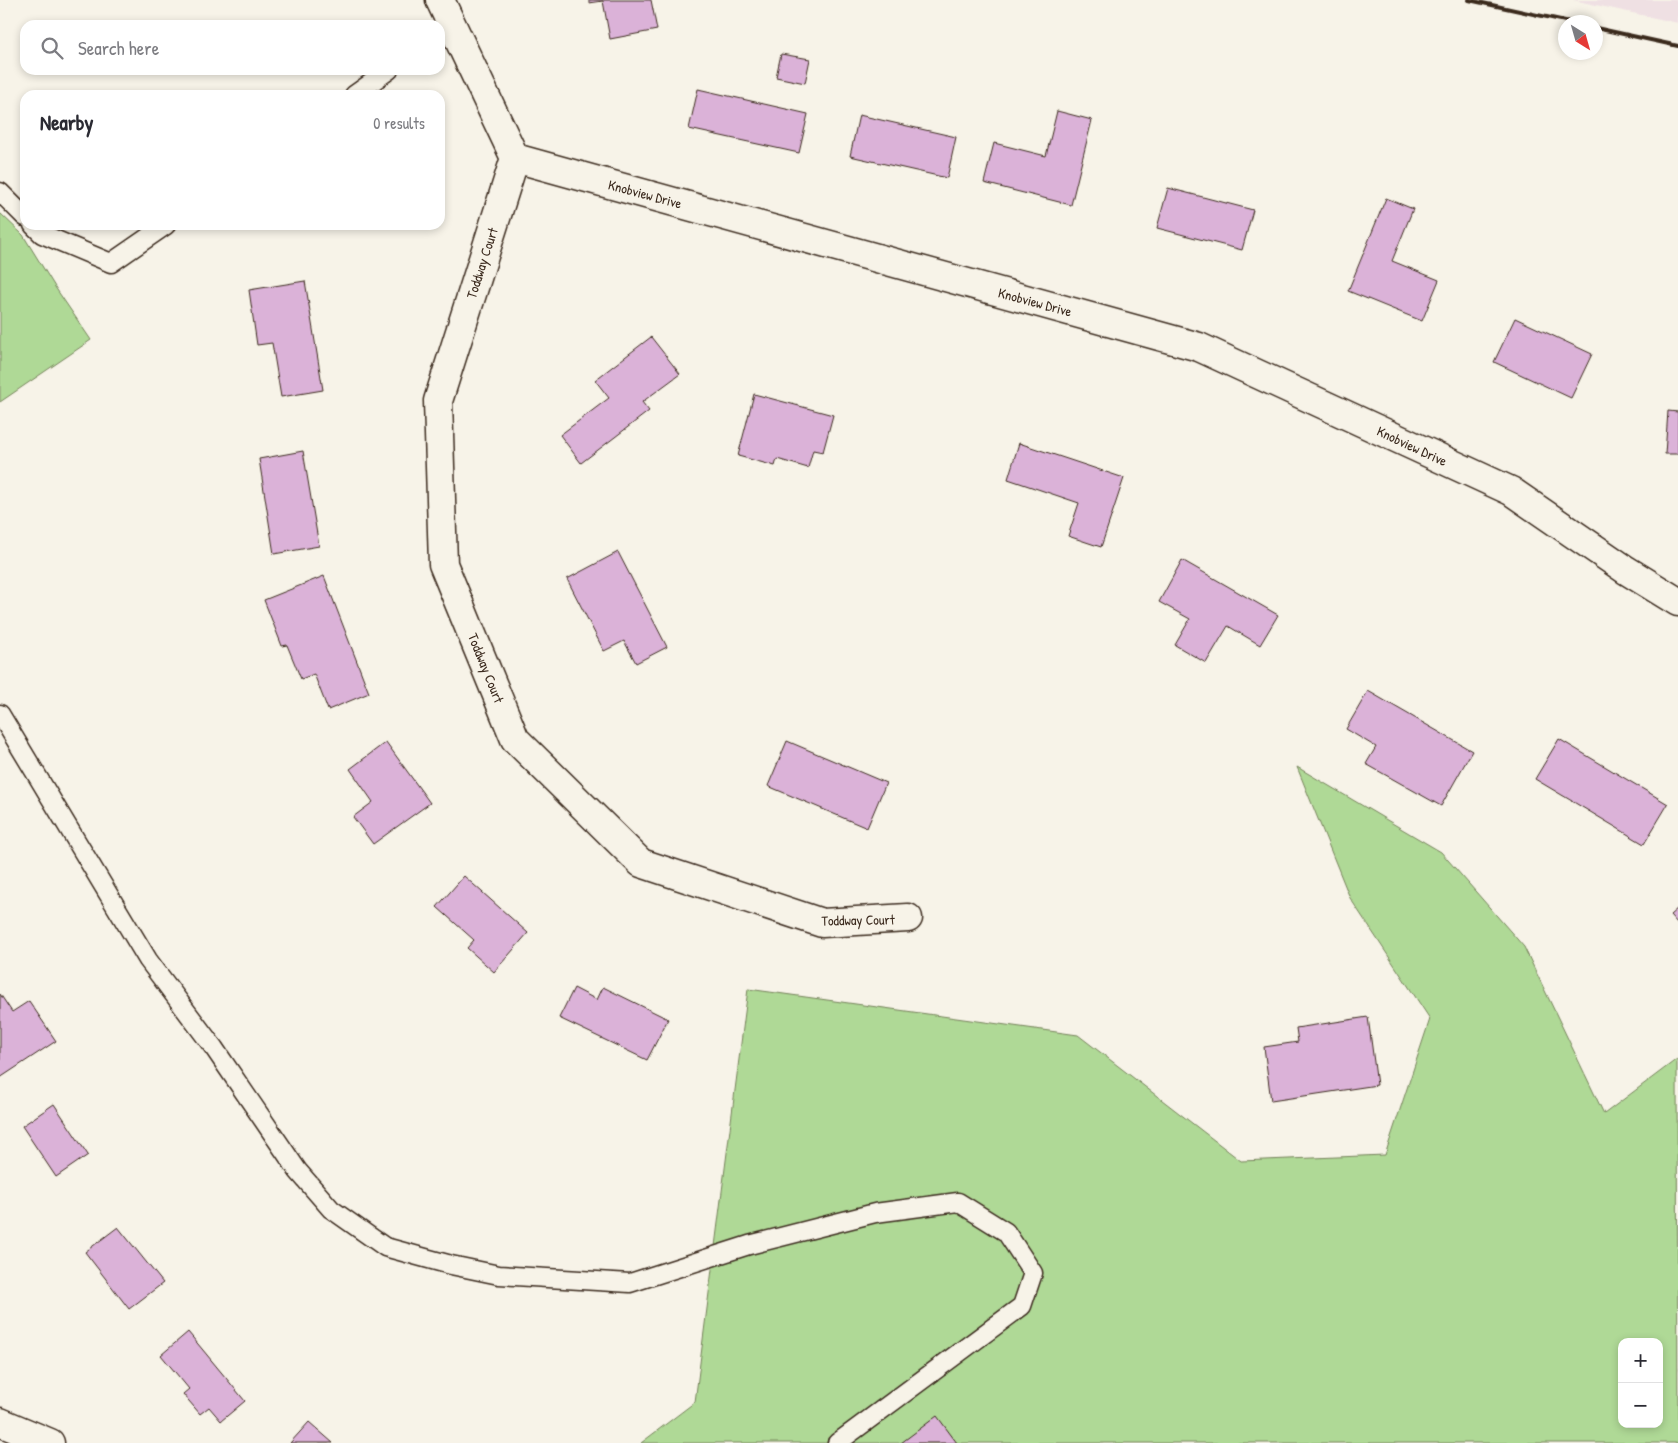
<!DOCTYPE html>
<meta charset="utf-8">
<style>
body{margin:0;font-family:"Patrick Hand",sans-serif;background:#f2f2f3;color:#2b2b33}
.controls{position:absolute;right:15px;bottom:15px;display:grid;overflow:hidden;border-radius:10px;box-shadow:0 2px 8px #0003}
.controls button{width:45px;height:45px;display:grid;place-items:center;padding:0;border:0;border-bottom:1px solid #e1e1e2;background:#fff;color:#2b2b33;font:25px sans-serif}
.compass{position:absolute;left:1558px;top:15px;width:45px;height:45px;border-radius:50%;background:#fff;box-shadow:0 2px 8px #0003;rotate:143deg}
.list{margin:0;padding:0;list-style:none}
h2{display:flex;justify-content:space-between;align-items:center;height:65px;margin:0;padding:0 20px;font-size:21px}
h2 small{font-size:16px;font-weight:400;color:#7c7c81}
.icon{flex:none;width:28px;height:28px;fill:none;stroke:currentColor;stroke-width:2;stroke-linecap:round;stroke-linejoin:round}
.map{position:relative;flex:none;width:1678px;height:1443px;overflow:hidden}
.search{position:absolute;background:#fff;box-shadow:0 2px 8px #0003;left:20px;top:20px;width:425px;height:55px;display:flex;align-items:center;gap:12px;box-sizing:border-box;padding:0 18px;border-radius:15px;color:#7c7c81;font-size:19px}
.panel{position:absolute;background:#fff;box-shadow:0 2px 8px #0003;left:20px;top:90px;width:425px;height:140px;border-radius:15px}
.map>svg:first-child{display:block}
</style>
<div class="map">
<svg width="1678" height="1443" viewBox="0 0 1678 1443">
<rect width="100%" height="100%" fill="#f7f3e8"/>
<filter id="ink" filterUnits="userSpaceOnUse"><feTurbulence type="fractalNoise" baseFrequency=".02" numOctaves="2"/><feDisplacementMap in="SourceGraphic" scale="10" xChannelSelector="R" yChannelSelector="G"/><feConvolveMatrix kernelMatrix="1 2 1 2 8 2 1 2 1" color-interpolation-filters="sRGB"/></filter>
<g filter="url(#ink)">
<path fill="#efe0e3" d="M1573 0H1678V23Z"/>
<path fill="#afd996" stroke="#75825a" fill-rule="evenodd" d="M0 213 23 235 55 287 91 340 0 402Z
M1297 767 1441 852 1524 947 1604 1114 1677 1059 1678 1443H641L695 1402 748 989 1078 1035 1241 1161 1385 1155 1430 1019 1350 898ZM1622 1342H1659V1424H1622Z"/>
<path fill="#dbb2d8" stroke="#3b2a1e" d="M589 0H651L657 30 610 39 603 1 589 3Z
M781 54 810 59 805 83 776 77Z
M698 89 808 114 799 153 689 129Z
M1057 111 1092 120 1071 205 984 183 994 143 1046 156Z
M859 115 956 137 947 178 850 156Z
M1168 188 1253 210 1242 250 1157 228Z
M1386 198 1413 209 1392 261 1439 280 1422 321 1348 291Z
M305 281 323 390 281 397 272 343 257 345 249 290Z
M1515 318 1592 354 1571 398 1494 362Z
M651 337 680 374 642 402 649 411 581 463 560 435 609 398 595 380Z
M754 394 833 415 823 452 813 450 808 468 777 459 775 466 738 456Z
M1668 411 1678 412V454H1665Z
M1019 443 1124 478 1101 547 1068 536 1079 503 1008 479Z
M303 451 319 546 274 554 259 459Z
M618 552 667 647 636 663 624 641 604 651 567 579Z
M1182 560 1278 615 1260 645 1228 626 1206 663 1175 645 1190 619 1159 602Z
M324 576 369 693 328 710 314 674 301 679 287 645 282 646 264 600Z
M1368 691 1472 751 1441 806 1366 764 1376 747 1346 729Z
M1559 739 1668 804 1644 844 1535 779Z
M787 741 886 783 867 828 768 786Z
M386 742 430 803 373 844 353 817 373 802 350 769Z
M464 876 528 933 494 972 467 948 474 940 437 907Z
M1678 908V924L1670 915Z
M603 987 668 1019 647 1060 559 1018 574 988 597 1000Z
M0 994 12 1012 29 1001 56 1041 0 1078Z
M1368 1017 1377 1085 1271 1101 1264 1047 1298 1042 1296 1028Z
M54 1104 88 1155 56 1177 22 1126Z
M118 1227 163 1283 129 1309 85 1252Z
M188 1332 245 1401 221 1421 209 1407 200 1414 183 1394 189 1389 161 1355Z
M937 1416 957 1443H901Z
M309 1422 333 1443H290Z"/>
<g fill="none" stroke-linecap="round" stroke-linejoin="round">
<defs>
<path id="service" d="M354 95 389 70
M0 192 25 217
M33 225 42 234 111 263 166 225
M0 714 148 960 214 1048 298 1171 331 1209 385 1247 451 1265 499 1275 630 1283 749 1245 875 1213 958 1202 1006 1232 1033 1273 1022 1306 837 1443"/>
<path id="minor" d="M440 0 515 158 1199 347 1511 491 1626 570 1678 602
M515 158 438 401 443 564 515 739 641 863 822 923 908 918
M0 1422 50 1443"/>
</defs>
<use href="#service" stroke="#3b2a1e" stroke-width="21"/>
<use href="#minor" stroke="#3b2a1e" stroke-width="31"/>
<use href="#service" stroke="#f7f3e8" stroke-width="18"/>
<use href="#minor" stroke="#f7f3e8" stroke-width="28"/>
<path stroke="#3b2a1e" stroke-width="4" d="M1469 0 1570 22
M1596 28 1678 46"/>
</g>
</g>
<g text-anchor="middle" stroke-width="4.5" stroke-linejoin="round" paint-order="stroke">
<g font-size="14" fill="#3b2a1e" stroke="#f7f3e8">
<text transform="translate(645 194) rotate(15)" y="5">Knobview Drive</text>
<text transform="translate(482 263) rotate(-72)" y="5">Toddway Court</text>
<text transform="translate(1035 302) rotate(15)" y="5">Knobview Drive</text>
<text transform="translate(1412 446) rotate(25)" y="5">Knobview Drive</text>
<text transform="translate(486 668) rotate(68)" y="5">Toddway Court</text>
<text transform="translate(858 920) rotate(-1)" y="5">Toddway Court</text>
</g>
</g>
</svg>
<div class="controls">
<button>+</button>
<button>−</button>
</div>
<svg class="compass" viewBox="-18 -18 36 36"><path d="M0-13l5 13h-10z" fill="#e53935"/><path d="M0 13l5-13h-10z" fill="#7c7c81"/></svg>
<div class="search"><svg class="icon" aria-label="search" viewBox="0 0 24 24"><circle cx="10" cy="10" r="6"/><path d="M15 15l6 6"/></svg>Search here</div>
<section class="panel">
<h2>Nearby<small>0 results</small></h2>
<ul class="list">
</ul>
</section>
</div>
